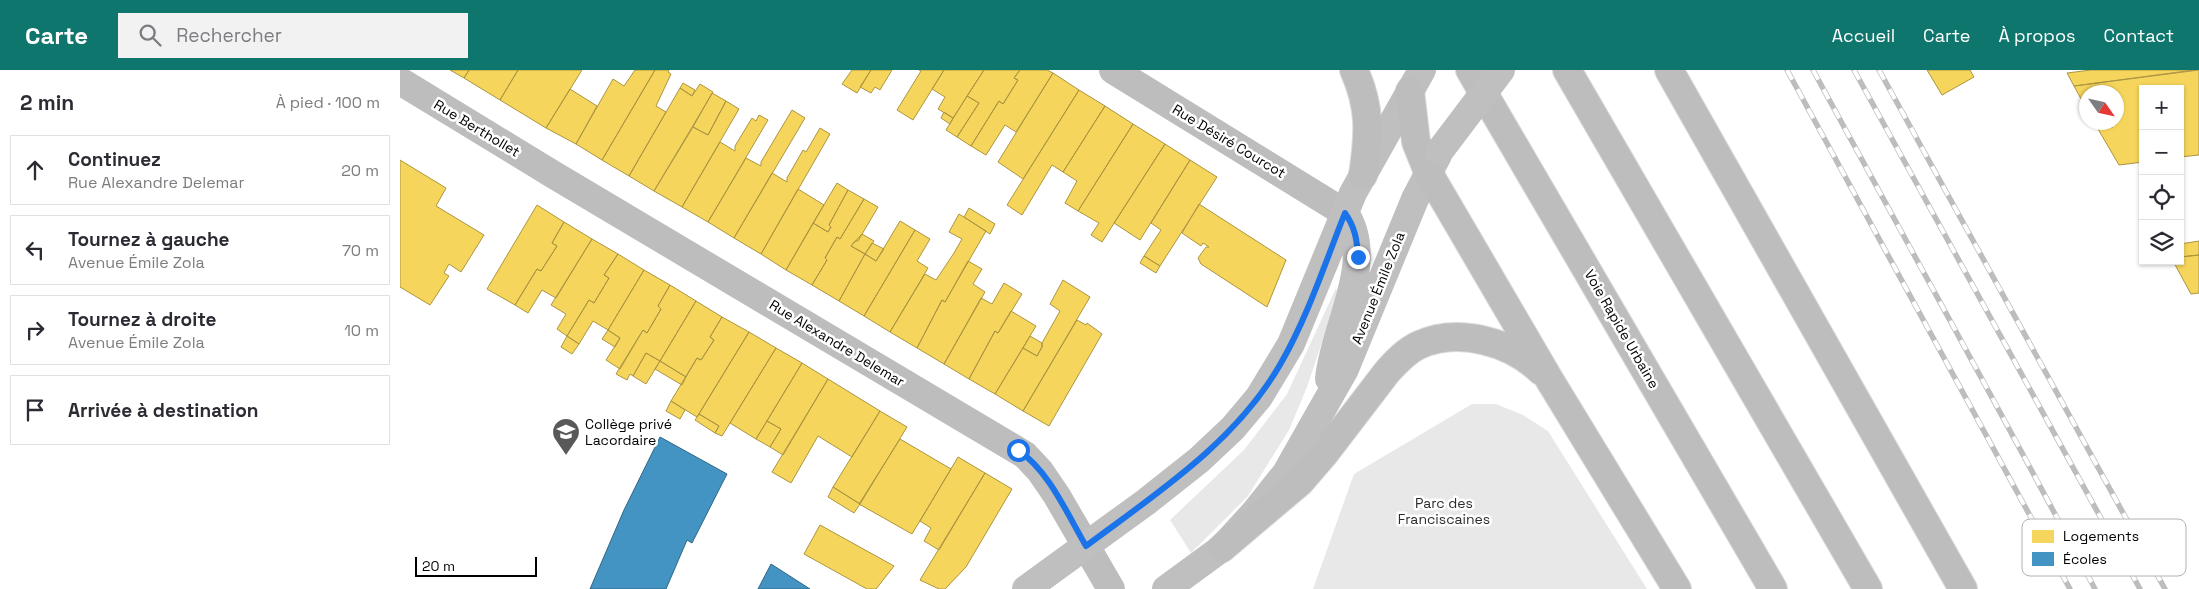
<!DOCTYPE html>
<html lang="fr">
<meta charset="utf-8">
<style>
body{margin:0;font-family:"Space Grotesk",sans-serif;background:#f2f2f3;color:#2b2b33}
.controls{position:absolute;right:15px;top:15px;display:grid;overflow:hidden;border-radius:0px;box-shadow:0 1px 4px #0004}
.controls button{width:45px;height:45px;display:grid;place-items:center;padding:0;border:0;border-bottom:1px solid #e1e1e2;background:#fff;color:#2b2b33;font:25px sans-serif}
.compass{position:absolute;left:1679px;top:15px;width:45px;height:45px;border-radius:50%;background:#fff;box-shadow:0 1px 4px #0004;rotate:124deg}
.scale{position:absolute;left:15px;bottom:12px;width:122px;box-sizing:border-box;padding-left:5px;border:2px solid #000;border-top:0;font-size:14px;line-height:18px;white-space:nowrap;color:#000;-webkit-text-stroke:4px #fff;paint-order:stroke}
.stop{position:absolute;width:15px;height:15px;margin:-11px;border:4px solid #1a73e8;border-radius:50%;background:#fff}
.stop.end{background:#1a73e8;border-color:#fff;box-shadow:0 1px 5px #0008}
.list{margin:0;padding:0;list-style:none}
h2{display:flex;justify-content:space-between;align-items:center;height:65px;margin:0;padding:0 20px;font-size:21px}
h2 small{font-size:16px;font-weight:400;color:#7c7c81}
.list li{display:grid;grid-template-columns:32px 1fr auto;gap:15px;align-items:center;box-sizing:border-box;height:70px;margin:0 10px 10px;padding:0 10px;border:1px solid #e1e1e2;border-radius:0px}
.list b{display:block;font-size:19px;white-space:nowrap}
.list p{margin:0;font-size:16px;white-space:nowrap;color:#7c7c81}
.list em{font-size:16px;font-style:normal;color:#7c7c81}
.icon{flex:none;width:28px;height:28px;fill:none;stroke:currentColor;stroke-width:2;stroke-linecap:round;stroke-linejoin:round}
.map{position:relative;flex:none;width:1799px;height:519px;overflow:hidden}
header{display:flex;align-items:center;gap:30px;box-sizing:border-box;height:70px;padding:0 25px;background:#0f766e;color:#fff}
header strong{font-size:24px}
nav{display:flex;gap:28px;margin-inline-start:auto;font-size:18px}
.search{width:350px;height:45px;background:#f2f2f3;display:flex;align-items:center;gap:12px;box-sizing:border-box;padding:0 18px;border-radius:0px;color:#7c7c81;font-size:19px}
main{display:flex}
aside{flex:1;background:#fff}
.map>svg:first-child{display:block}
</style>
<header>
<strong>Carte</strong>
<div class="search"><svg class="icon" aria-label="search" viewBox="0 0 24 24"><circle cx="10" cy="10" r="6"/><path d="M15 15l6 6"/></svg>Rechercher</div>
<nav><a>Accueil</a><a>Carte</a><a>À propos</a><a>Contact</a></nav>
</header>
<main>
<aside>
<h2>2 min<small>À pied · 100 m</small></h2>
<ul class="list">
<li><svg class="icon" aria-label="ahead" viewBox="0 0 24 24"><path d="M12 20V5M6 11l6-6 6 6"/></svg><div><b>Continuez</b><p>Rue Alexandre Delemar</p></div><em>20 m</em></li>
<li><svg class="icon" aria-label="left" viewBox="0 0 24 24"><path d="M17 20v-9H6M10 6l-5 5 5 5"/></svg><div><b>Tournez à gauche</b><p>Avenue Émile Zola</p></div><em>70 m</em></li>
<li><svg class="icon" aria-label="right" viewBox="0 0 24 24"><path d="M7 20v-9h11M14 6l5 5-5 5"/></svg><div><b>Tournez à droite</b><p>Avenue Émile Zola</p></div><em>10 m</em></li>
<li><svg class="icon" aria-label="arrive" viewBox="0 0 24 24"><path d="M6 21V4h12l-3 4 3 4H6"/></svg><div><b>Arrivée à destination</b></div></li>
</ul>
</aside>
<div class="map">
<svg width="1799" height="519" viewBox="0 0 1799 519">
<rect width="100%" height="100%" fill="#fff"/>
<path fill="#e8e8e8" d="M936 218 938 225 907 317 889 360 848 426 791 483 770 450 844 380 887 324Z
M1072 334H1096L1123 345 1148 361 1247 519H913L954 404Z"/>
<path fill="#f6d55c" stroke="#ac9540" d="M50 0H69L64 8Z
M69 0H118L100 30 64 8Z
M118 0H182L146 58 100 30Z
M235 0H255L202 90 176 74 213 9 224 16Z
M255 0H269L268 2 271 4 256 36 266 42 229 106 202 90Z
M452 0H471L457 23 442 14Z
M471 0H492L480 20 475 17 471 23 460 17Z
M519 0H544L513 50 497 40 521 1Z
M544 0H584L553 48 538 39 545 27 532 19Z
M584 0H620L614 8 618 10 603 34 599 31 571 76 557 67 579 33 567 26Z
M620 0H647L653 3 616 62 605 55 586 85 571 76 599 31 603 34 618 10 614 8Z
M1527 0H1570L1574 7 1542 25Z
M1691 0H1794L1674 16 1667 3Z
M1799 0V85L1780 87V19H1743V92L1719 95 1698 59 1713 57V52H1716V22H1686V38L1674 16Z
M653 3 679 20 623 109 598 92Z
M283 13 295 20 292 26 280 18Z
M300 14 313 22 254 121 229 106 280 18 292 26Z
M170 19 197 36 176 74 146 58Z
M679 20 705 36 663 102 652 95 622 145 607 135Z
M312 23 326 31 308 65 293 57Z
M567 26 579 33 557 67 546 60Z
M326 31 339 39 282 137 254 121 293 57 308 65Z
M705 36 733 54 678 141 665 133 677 111 663 102Z
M392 40 405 48 334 168 308 152 346 88 361 96V92Z
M544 42 553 48 550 54 541 48Z
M359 45 368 50 308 152 282 137 320 72 335 81V76L352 48 356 51Z
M733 54 765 74 702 172 691 165 699 153 678 141Z
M420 58 430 64 361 184 334 168 372 103 387 112V108L403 80 406 82Z
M765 74 790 90 740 170 714 153Z
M0 90 46 118 36 136 84 165 61 202 49 194 44 203 49 206 30 235 0 217Z
M790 90 817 107 760 196 744 186 761 160 751 153Z
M437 113 448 120 429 155 431 157 428 162 413 153Z
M398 119 424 135 386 200 361 184Z
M448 120 464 129 440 169 437 167 425 188 427 190 412 215 386 200 413 153 428 162 431 157 429 155Z
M464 129 478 137 458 171H455L451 176 465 184 439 231 412 215 427 190 425 188 437 167 440 169Z
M799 134 886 190 867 237 801 194 798 188 806 177H809L803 173 801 176 782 163Z
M137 135 164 152 152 173 157 176 141 201 137 199 115 235 87 219Z
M569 138 595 154 590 164 564 147Z
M559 144 586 161 545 232 542 230 517 278 490 262 525 204 536 210 554 183 562 169 549 162Z
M500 151 515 160 464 246 439 231 465 184 476 191Z
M164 152 192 169 156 228 142 220 128 243 115 235 137 199 141 201 157 176 152 173Z
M515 160 530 169 517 191 528 198 490 262 464 246Z
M462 164 474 171 465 184 451 176Z
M192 169 218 184 204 205 209 208 194 233 189 230 167 266 157 259 166 244 151 235Z
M1799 171V185L1780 187V174Z
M472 173 484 179 476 191 465 184Z
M218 184 244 200 208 260 193 251 179 274 167 266 189 230 194 233 209 208 204 205Z
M1799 185V223L1791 224 1773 191H1780V187Z
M744 186 760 196 756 203 740 193Z
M568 191 582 199 573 214 585 222 544 294 517 278 542 230 545 232Z
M244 200 270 215 258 236 261 239 247 263 243 260 220 299 206 290 220 268 208 260Z
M663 210 690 227 623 341 595 324 623 278 637 286 642 277V273L660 241 650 234Z
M604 213 622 224 598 263 595 261 569 309 544 294 581 228 592 234Z
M270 215 296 231 260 291 246 283 233 306 230 304 227 310 216 304 243 260 247 263 261 239 258 236Z
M296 231 322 247 310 267 314 270 301 290 297 288 286 307 260 291Z
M611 241 636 256 595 324 569 309 595 261 598 263Z
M322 247 349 262 297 347 271 331 297 288 301 290 314 270 310 267Z
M677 250 686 255 687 253 702 264 649 356 623 341Z
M208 260 220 268 215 277 202 269Z
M349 262 376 278 322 366 315 363 319 356 299 344Z
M167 266 179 274 172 284 161 277Z
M630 266 642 273V277L637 286 623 278Z
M376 278 402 293 356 369 330 353Z
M246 283 260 291 246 314 233 306Z
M260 291 286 307 282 315 255 299Z
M402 293 428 309 383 385 370 377 381 359 367 351Z
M428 309 480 341 452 387 418 366 391 413 372 402Z
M271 331 285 340 280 349 266 341Z
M480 341 507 357 460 434 433 417Z
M299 344 319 356 315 363 295 350Z
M367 351 381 359 370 377 356 369Z
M500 369 551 399 512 464 459 434Z
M558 387 585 403 539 480 524 471 531 458 520 451Z
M585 403 612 419 566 497 545 519H539L520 510Z
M433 417 460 434 454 443 428 427Z
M420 455 494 496 476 519H467L404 484Z"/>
<path fill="#4393c3" stroke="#2f6788" d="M260 367 327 404 292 473 287 470 266 519H190L224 440Z
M371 494 410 519H358Z"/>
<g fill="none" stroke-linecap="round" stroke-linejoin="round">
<defs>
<path id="trunk" d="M954 0C971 38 969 64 963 105
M1070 0 1373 519
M1167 0 1468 519
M1269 0 1563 519
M1010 21 1016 72 1028 102 1149 309 1277 519
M822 478 900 412 925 383 987 302C996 292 1006 281 1019 275 1059 257 1111 272 1141 301"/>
</defs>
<use href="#trunk" stroke="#dbdbdb" stroke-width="30"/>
<path stroke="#bdbdbd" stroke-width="28" d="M713 0 945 143
M0 11 154 105 625 385 640 401 657 426 711 519"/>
<path stroke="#bfbfbf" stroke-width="28" d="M929 309C934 255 977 192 945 143
M626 519 746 432 799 390 833 358 859 327 891 274 953 123 1022 0
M766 519 822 478 855 442 886 403 945 299 1015 129 1038 85"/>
<use href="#trunk" stroke="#bdbdbd" stroke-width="28"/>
<defs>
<path id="rail" d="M1387 0 1670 519
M1413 0C1507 173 1603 345 1695 519
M1454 0 1740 519
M1479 0 1765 519"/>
</defs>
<use href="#rail" stroke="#bdbdbd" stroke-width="5.5"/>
<use href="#rail" stroke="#fff" stroke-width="4" stroke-dasharray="11" stroke-linecap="butt"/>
<path stroke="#bfbfbf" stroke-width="28" d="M1039 82 1101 0"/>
</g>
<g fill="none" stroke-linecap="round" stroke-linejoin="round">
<path stroke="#1a73e8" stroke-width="6" d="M618 380C650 402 667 444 686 476 757 423 836 372 881 293 908 246 925 193 945 143 955 157 957 170 958 187"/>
</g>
<defs>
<symbol id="school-pin" viewBox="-11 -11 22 30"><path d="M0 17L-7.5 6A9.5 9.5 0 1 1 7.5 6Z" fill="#595959" stroke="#fff"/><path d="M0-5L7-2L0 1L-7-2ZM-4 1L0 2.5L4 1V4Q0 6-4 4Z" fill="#fff"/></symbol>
</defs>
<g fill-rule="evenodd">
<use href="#school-pin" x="150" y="346" width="32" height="43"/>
</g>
<g text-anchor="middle" stroke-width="5" stroke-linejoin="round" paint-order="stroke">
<g font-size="14" fill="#000" stroke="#fff">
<text transform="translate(77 58) rotate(31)" y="5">Rue Berthollet</text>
<text transform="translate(829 71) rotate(31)" y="5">Rue Désiré Courcot</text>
<text transform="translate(978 218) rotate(-68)" y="5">Avenue Émile Zola</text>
<text transform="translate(1222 259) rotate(60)" y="5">Voie Rapide Urbaine</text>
<text transform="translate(437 273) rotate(31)" y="5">Rue Alexandre Delemar</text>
</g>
<g font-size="14" fill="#000" stroke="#fff" text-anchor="start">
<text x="185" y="359">Collège privé<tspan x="185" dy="16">Lacordaire</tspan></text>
</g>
<g font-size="14" fill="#2d2d2d" stroke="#fff">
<text x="1044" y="438">Parc des<tspan x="1044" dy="16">Franciscaines</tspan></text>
</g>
</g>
<rect x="1622" y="449" width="164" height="57" rx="8" fill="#fff" stroke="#b2b2b2" stroke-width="1"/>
<rect x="1632" y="460" width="22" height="13" fill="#f6d55c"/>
<rect x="1632" y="482" width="22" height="14" fill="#4393c3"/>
<g font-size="14" fill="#000">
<text x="1663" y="471">Logements</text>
<text x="1663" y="494">Écoles</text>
</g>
</svg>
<div class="controls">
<button>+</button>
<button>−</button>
<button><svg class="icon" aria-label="locate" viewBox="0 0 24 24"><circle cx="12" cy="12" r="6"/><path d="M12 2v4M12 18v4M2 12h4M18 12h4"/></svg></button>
<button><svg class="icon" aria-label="layers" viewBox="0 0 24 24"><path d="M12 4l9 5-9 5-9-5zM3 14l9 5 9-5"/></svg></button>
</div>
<svg class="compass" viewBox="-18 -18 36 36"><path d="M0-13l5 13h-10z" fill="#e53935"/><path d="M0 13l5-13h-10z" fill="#7c7c81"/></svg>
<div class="scale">20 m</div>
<div class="stop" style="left:618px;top:380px"></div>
<div class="stop end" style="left:958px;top:187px"></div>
</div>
</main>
